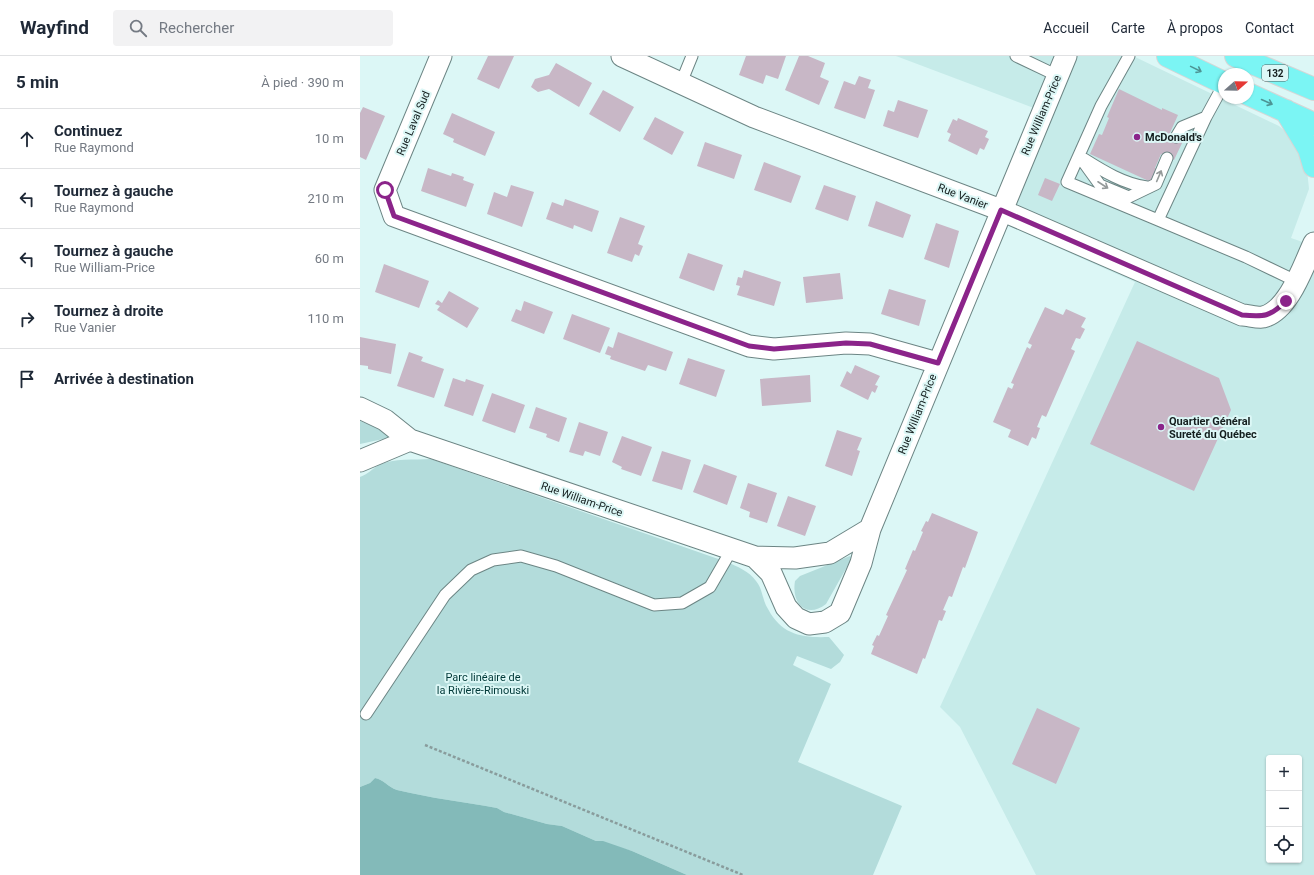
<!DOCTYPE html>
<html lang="fr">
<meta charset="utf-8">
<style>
body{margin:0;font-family:Roboto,sans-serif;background:#f2f2f3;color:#1f2937}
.controls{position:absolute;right:12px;bottom:12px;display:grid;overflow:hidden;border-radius:4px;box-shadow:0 1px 3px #0004}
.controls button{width:36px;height:36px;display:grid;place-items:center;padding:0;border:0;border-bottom:1px solid #e0e1e3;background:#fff;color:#1f2937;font:20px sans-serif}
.compass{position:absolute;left:858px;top:12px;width:36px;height:36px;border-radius:50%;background:#fff;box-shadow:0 1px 3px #0004;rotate:70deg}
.stop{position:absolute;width:12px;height:12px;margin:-9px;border:3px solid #8b248a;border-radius:50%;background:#fff}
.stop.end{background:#8b248a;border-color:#fff;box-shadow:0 1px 4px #0008}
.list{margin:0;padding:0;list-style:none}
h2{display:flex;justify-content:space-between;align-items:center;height:52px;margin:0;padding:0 16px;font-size:17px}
h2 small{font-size:13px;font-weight:400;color:#747a83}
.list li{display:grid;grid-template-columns:26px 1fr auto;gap:12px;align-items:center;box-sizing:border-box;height:60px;padding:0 16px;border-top:1px solid #e0e1e3}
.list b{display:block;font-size:15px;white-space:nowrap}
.list p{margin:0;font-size:13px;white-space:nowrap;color:#747a83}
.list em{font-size:13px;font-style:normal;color:#747a83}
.icon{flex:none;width:22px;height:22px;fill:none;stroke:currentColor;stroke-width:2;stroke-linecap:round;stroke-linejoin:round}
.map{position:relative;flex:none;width:954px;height:819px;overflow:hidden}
header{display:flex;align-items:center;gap:24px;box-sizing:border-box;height:56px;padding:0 20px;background:#fff;border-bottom:1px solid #e0e1e3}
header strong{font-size:19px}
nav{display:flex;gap:22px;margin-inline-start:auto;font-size:14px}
.search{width:280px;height:36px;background:#f2f2f3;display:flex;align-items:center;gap:10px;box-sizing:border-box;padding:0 14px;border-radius:4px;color:#747a83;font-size:15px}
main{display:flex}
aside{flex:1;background:#fff}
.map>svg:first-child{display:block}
</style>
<header>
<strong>Wayfind</strong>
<div class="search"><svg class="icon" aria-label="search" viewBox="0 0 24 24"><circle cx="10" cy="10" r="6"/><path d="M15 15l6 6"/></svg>Rechercher</div>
<nav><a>Accueil</a><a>Carte</a><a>À propos</a><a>Contact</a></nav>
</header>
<main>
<aside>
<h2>5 min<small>À pied · 390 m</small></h2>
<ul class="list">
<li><svg class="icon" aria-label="ahead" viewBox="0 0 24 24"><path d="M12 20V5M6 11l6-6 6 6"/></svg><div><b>Continuez</b><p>Rue Raymond</p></div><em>10 m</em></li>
<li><svg class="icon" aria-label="left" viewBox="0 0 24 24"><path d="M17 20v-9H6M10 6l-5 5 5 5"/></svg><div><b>Tournez à gauche</b><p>Rue Raymond</p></div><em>210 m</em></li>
<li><svg class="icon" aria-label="left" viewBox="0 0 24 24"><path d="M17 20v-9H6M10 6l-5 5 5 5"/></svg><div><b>Tournez à gauche</b><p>Rue William-Price</p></div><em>60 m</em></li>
<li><svg class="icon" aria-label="right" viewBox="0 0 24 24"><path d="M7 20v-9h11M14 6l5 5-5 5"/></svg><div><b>Tournez à droite</b><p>Rue Vanier</p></div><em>110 m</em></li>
<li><svg class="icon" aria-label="arrive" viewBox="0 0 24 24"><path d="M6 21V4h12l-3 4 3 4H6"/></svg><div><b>Arrivée à destination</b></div></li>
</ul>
</aside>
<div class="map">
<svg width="954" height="819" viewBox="0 0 954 819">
<rect width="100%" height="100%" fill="#dcf7f6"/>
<path fill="#c6ebe9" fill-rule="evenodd" d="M536 0H773L919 70 938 86 946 104 949 133 931 182 954 190V819H676L600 671 580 651 775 226 631 162 679 54ZM909 702H939V804H909Z"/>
<path fill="#b3dcdb" d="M0 365 37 380 0 388Z
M71 403 367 506C378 511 389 515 396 525 403 533 402 544 408 553 422 579 442 582 469 581L484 599 480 606 471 613 437 600 433 609 471 628 438 706 542 750 513 819H327L272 795 236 785 202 770 187 768 144 756 137 752C104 746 70 742 37 734 28 731 23 723 15 722L10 727 0 731V421C8 418 12 413 19 409 34 402 54 404 71 403Z
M490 500 492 502 466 548C447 563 431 548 435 525L440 520Z"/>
<path fill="#83bab9" d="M15 722C23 723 28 731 37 734 70 742 104 746 137 752L144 756 187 768 202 770 236 785H243L272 795 327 819H0V731L10 727Z"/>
<path fill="#c8b7c6" d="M128 0H154L139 33 117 23Z
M386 0H426L418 23 406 19 403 28 379 19Z
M439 0H448L465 7 460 21 469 25 459 49 425 34Z
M196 7 232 27 219 51 189 33 178 36 171 31 175 23 189 19Z
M499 20 511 24 508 32 515 34 505 63 474 52 484 25 495 29Z
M759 33 802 54V52L818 59 809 79 823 85 814 104 801 98 795 112 799 113 793 127 730 98 739 78 742 79 749 62 747 61Z
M243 34 274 51 260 76 229 58Z
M538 44 568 54 558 82 523 70 528 54 534 56Z
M3 51 25 60 6 104 0 101V57Z
M92 57 135 76 125 100 93 86 94 83 83 78Z
M295 61 324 76 312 99 283 83Z
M598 62 628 75 625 81 629 83 624 94 620 92 617 99 588 85 591 78 587 76 593 63 597 65Z
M345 86 382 99 374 123 337 110Z
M404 106 441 120 431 147 394 134Z
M68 112 91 120 92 117 104 121 103 124 114 128 106 151 61 135Z
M685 122 700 128 692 145 678 139Z
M151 129 174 136 162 171 127 158 134 136 147 141Z
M464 129 496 140 488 165 455 153Z
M205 143 239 155 232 176 214 169 213 173 186 163 192 146 203 150Z
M516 145 551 159 543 182 508 170Z
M260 161 285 170 278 188 283 190 279 200 275 198 272 206 247 197Z
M576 167 599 175 589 212 564 203Z
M328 197 363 209 354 235 319 222Z
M24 208 69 225 59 252 15 236Z
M384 214 421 226 414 250 377 239 380 230 376 229 378 221 382 222Z
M480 217 483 243 446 247 443 221Z
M529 233 566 244 559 270 521 258Z
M89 235 119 252 107 272 77 254 80 250 75 248 78 244 82 247Z
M164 245 193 256 184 278 151 265 156 253 161 255Z
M685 251 703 259 706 253 726 262 721 271 725 273 720 283 716 282 711 293 715 295 686 361 682 359 677 371 680 372 676 383 672 381 668 390 648 381 651 374 633 366 648 331 652 333 654 328 651 327 667 291 670 293 672 289 668 287Z
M212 258 250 272 240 297 203 283Z
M258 276 313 296 306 315 288 309 285 315 250 303 251 300 245 298 248 290 253 292Z
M0 281 36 288 31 318 8 313V310L0 309Z
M777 285 859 322 871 354 834 435 730 388Z
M49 296 63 301 61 305 84 313 74 342 37 330Z
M328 302 365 314 356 341 319 328Z
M495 309 520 320 515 329 518 330 515 337 512 335 508 344 480 330 487 315 491 318Z
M450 319 451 346 402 350 400 323Z
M93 322 105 326 106 323 124 329 113 360 84 350Z
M132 337 165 349 155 377 122 365Z
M176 351 207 362 199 386 186 381 187 378 169 372Z
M219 366 248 376 240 400 225 395 223 400 209 396Z
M477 374 502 382 497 394 500 395 492 420 465 410Z
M262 380 292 391 281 420 261 413 262 411 252 406Z
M302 395 331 404 322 434 292 425Z
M344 408 377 420 367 449 333 436Z
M388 427 417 437 407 467 389 461 390 456 380 452Z
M428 440 456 450 445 480 417 470Z
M572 457 618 476 605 512 603 511 592 541 589 540 583 554 586 555 582 565 579 564 565 603 563 602 557 618 511 598 514 590 512 589 517 579 519 580 528 560 526 559 547 514 545 513 553 494 555 495 563 476 561 475 566 465 568 466Z
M677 652 720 672 696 728 652 708Z"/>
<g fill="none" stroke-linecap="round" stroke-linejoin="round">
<defs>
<path id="lane" d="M656 0 698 20
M769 0 741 50 707 126 798 164 846 61 864 28
M321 27 332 0
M816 81 822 71 846 61
M719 100 740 129 769 141 796 128 807 102
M724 103C743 115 764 128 787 131
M798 164 886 201 936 225
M6 658 85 539 111 514 133 504 161 500 196 510 294 549 322 547 350 531 372 493"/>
<path id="street" d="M81 0 25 134 34 160 389 290 414 293 486 287 510 288 578 307
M262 0 394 61 641 154 882 259C888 259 897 262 903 261 929 255 944 208 954 187
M0 352 25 364 50 384 395 501 435 502 470 497 510 473
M0 405 50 384
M395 501 411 517 426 551 436 562 449 568 465 566 480 557 501 507 510 473 706 0"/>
<path id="primary" d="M808 0 864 27
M876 0 954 33
M888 38 954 68
M926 55 949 93 954 110"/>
</defs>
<use href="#lane" stroke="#6c8584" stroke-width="13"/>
<use href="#street" stroke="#6c8584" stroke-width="23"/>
<use href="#primary" stroke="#d5d6d6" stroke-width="24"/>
<path stroke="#899c9c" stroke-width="2.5" stroke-dasharray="3 2" stroke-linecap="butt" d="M65 689 383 819"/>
<use href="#lane" stroke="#fff" stroke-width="11"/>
<use href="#street" stroke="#fff" stroke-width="21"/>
<use href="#primary" stroke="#7bf5f4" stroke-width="22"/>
</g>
<defs><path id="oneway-shaft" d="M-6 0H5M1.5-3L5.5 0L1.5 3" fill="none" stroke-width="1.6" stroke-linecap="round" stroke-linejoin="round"/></defs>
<g stroke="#4d9494">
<use href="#oneway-shaft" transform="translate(836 13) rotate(26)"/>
<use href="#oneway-shaft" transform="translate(907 46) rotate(24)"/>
</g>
<g stroke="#959a9a">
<use href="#oneway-shaft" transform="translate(799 120) rotate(-67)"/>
<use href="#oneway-shaft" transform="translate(743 129) rotate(33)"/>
</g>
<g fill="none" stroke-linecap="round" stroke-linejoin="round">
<path stroke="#8b248a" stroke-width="5" d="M25 134 34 160 389 290 414 293 486 287 510 288 578 307 641 154 882 259C904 261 910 261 926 245"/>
</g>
<g fill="#8b248a" stroke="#dcf7f6" stroke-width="1.5">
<circle cx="777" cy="81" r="4"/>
<circle cx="801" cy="371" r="4"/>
</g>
<g text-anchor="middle" stroke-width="4" stroke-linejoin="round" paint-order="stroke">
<rect fill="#dcf7f6" stroke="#505f5f" stroke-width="1" x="902" y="9" width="26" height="16" rx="3"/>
<g font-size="10" font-weight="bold" fill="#141e1e">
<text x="915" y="21">132</text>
</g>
<g font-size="11" fill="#141e1e" stroke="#dcf7f6">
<text transform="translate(681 59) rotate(-67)" y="4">Rue William-Price</text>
<text transform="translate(53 67) rotate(-67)" y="4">Rue Laval Sud</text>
<text transform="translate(603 140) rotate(21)" y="4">Rue Vanier</text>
<text transform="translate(557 358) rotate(-68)" y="4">Rue William-Price</text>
<text transform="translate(222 443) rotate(19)" y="4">Rue William-Price</text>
</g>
<g font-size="11" font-weight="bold" fill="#141e1e" stroke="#dcf7f6" text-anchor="start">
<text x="785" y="85">McDonald's</text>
<text x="809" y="369">Quartier Général<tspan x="809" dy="13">Sureté du Québec</tspan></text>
</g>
<g font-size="11" fill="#013938" stroke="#dcf7f6">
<text x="123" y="625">Parc linéaire de<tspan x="123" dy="13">la Rivière-Rimouski</tspan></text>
</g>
</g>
</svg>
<div class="controls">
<button>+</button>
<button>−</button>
<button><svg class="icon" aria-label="locate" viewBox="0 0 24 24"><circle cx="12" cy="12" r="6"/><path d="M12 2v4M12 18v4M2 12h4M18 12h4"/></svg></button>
</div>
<svg class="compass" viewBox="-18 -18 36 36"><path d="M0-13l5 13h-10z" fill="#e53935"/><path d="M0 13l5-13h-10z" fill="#747a83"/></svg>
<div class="stop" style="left:25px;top:134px"></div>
<div class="stop end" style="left:926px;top:245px"></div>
</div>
</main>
